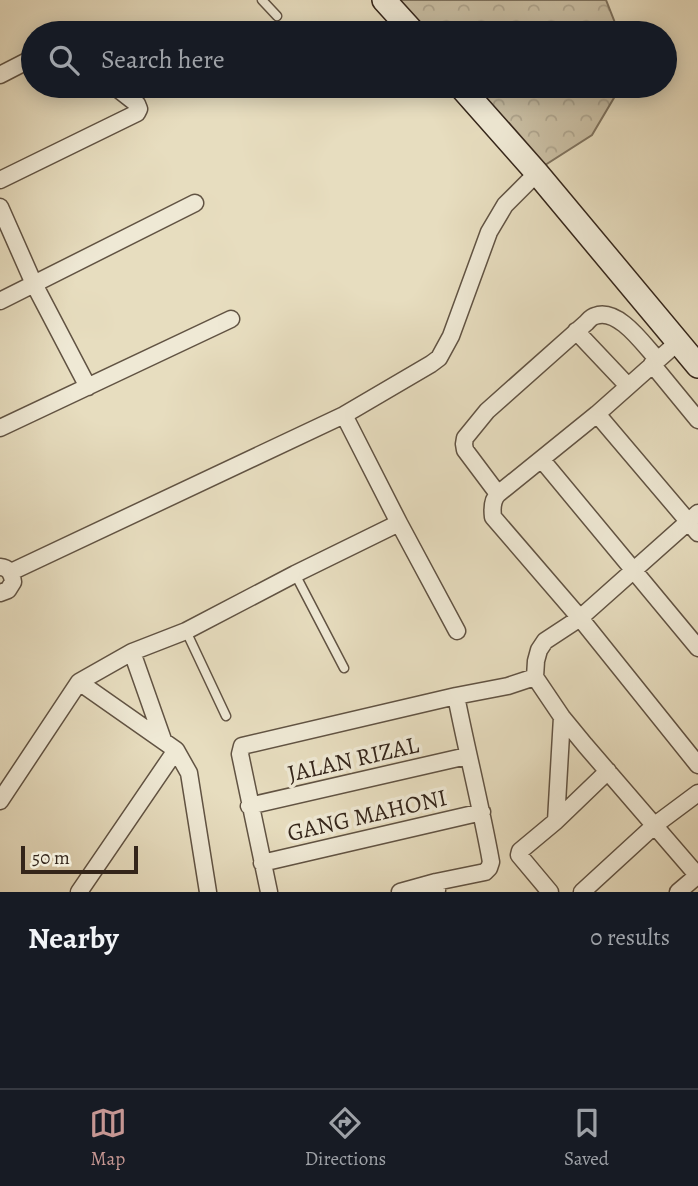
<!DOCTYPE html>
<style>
body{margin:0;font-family:Alegreya,serif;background:#20242c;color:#f1f3f6}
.scale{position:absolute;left:21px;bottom:18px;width:117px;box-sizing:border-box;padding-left:7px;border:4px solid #34251a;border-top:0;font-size:19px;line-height:24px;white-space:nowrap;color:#34251a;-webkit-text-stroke:5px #efe9d5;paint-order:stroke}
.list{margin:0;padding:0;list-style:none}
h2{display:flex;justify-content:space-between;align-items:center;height:91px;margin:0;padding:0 28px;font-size:30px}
h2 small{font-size:23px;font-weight:400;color:#9ea1a6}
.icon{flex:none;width:38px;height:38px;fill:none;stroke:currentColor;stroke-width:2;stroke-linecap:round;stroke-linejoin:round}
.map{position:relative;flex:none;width:698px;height:892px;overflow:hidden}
.search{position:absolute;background:#171b24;box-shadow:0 4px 18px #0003;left:21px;right:21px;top:21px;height:77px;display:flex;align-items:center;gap:18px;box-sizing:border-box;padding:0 24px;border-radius:38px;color:#9ea1a6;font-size:26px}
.sheet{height:196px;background:#171b24}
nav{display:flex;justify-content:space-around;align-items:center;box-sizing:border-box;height:98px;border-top:2px solid #363941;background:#171b24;font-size:19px;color:#9ea1a6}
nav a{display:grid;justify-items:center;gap:4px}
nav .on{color:#c59692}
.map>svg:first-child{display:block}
</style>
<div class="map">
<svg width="698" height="892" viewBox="0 0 698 892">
<defs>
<pattern id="forest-crowns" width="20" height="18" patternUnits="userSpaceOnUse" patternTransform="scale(1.75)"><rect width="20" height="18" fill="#c9bea3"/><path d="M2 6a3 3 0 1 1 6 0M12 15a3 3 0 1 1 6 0" fill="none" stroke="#ada38c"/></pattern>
</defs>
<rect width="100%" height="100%" fill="#e7ddbf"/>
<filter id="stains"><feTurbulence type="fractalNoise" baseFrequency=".00286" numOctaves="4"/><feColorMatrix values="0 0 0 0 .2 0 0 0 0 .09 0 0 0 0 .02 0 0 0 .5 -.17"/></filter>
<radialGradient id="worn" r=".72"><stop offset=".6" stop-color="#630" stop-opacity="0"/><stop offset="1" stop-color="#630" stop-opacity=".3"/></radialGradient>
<path fill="url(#forest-crowns)" stroke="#7e725e" stroke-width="2" d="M383 0H606L619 33H414Z
M464 86H621L592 135 542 167Z"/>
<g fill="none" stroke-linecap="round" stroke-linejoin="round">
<defs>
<path id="service" d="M262 0 277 16
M295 574 344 668
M186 631 226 716"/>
<path id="minor" d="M0 75 33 58
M0 180 137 113 139 109 137 104 114 86
M0 207 34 284 88 387
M0 301 195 203
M576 331 628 386
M677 343 597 414 498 494C492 500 492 509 493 517L580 618 545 641 539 650 536 661 535 677 562 717 585 745 698 876
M652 364 698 420
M597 414 698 533
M344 415 399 523 457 631
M0 428 231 319
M542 460 698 648
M498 494 465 450 464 444 465 438 487 411 586 323C589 320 591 317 595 316 618 307 644 345 657 359
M698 513 580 618 698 765
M0 567C9 568 12 573 13 582L8 590 0 593
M11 572 344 415 431 364 439 358 451 336 489 232 505 205 537 173
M132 652 186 631 295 574 399 523
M79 682 132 652 163 740
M456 696 508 686 535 677
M562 717 556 821 608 771
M0 801 79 682 176 750 189 773 208 892
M249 806 467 756
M262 863 482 812
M79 892 176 750
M269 892 240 754 242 746 456 696C467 752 481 806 491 862L489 868 485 872 436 882
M400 892 436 882 437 890
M550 892 519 855 520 851 556 821
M582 892 655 825 698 793
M678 892 698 875"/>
<path id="secondary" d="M384 0 414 33
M460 86 537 173 698 366"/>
</defs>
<use href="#service" stroke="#615343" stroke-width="11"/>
<use href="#minor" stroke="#615343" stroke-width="19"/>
<use href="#secondary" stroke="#34251a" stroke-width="26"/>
<use href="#service" stroke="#efe9d5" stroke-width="8"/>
<use href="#minor" stroke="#efe9d5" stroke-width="16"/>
<use href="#secondary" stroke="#efe9d5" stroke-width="23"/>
</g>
<g text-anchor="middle" stroke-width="7" stroke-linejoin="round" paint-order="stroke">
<g font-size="24" fill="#34251a" stroke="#efe9d5">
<text transform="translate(353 759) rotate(-13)" y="8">JALAN RIZAL</text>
<text transform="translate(367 815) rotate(-13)" y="8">GANG MAHONI</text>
</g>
</g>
<rect width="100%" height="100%" filter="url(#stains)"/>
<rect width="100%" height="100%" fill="url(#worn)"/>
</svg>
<div class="scale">50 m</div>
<div class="search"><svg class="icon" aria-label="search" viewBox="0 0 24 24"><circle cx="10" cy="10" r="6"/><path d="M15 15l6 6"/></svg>Search here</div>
</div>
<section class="sheet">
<h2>Nearby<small>0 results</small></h2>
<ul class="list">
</ul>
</section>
<nav>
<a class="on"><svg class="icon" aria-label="map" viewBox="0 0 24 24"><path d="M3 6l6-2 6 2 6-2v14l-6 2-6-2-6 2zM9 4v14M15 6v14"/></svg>Map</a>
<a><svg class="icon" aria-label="directions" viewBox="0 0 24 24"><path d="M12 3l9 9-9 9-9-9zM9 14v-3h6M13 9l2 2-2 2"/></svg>Directions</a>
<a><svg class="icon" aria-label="saved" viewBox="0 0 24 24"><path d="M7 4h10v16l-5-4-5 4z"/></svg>Saved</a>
</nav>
